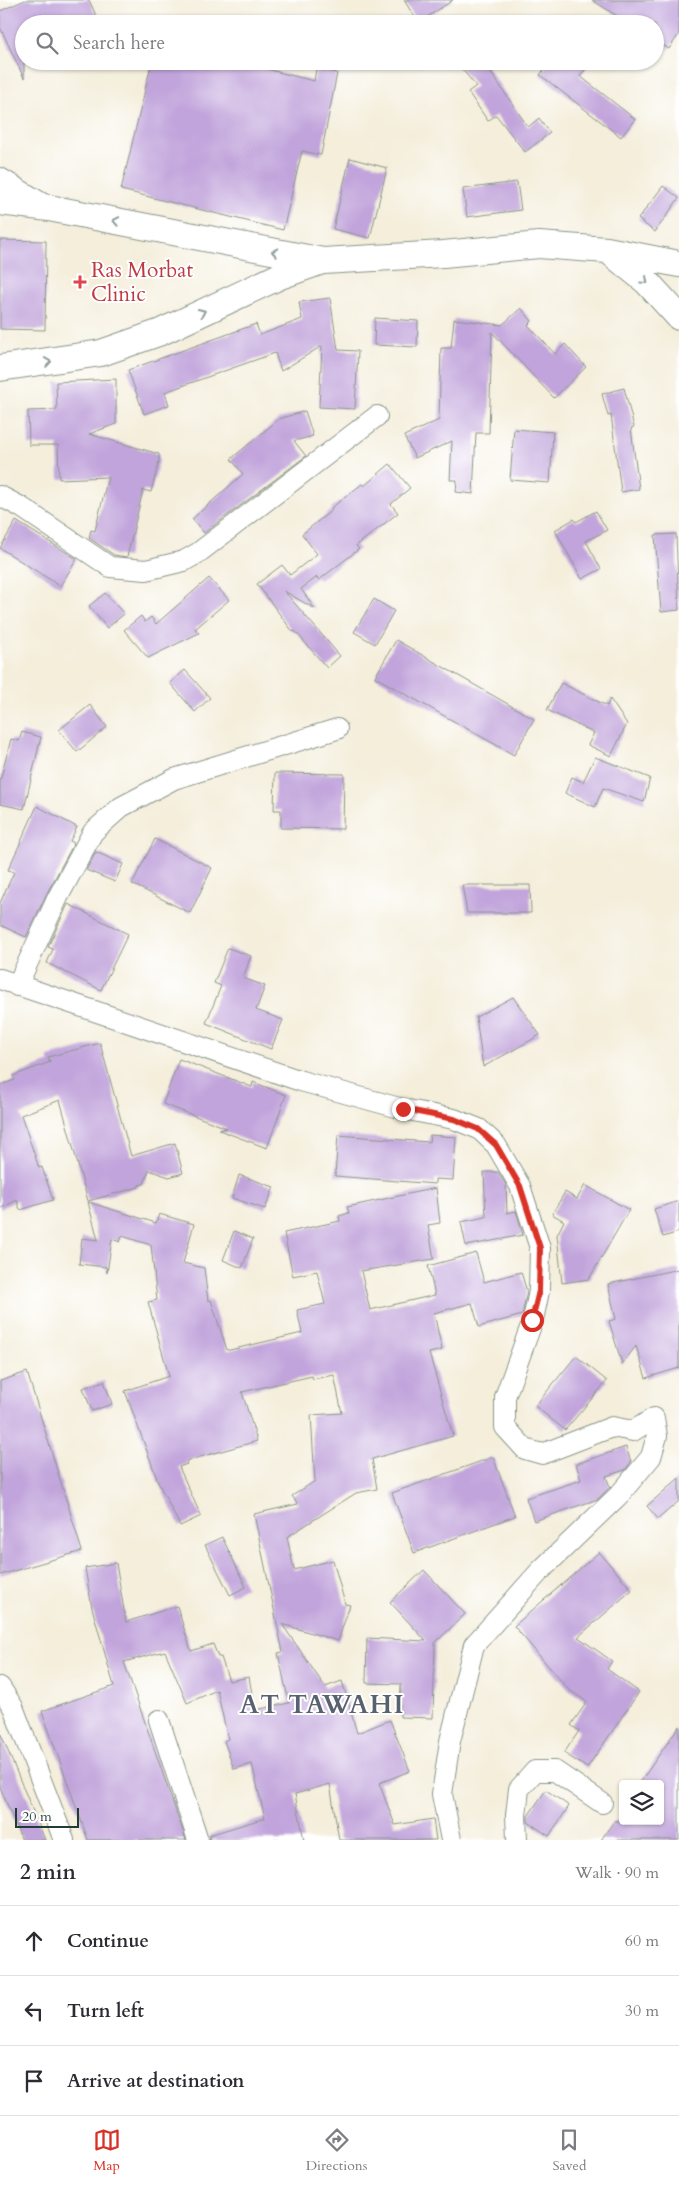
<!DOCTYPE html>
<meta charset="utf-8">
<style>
body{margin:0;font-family:Cardo,serif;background:#f2f2f3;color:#2b2b33}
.controls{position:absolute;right:15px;bottom:15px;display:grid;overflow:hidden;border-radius:5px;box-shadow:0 1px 4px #0004}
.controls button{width:45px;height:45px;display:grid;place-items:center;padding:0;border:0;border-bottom:1px solid #e1e1e2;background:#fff;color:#2b2b33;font:25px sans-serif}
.scale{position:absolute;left:15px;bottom:12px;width:64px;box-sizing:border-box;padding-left:5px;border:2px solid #1f3d34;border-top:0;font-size:14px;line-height:18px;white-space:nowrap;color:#1f3d34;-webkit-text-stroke:4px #fff;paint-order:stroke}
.stop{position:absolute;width:15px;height:15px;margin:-11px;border:4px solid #d93025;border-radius:50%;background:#fff}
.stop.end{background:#d93025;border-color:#fff;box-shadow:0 1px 5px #0008}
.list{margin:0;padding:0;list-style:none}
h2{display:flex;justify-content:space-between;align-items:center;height:65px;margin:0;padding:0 20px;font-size:21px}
h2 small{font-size:16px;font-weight:400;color:#7c7c81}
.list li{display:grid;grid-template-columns:32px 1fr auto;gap:15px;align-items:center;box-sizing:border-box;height:70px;padding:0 20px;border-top:1px solid #e1e1e2}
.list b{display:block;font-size:19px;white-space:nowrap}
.list em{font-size:16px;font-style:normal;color:#7c7c81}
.icon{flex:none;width:28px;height:28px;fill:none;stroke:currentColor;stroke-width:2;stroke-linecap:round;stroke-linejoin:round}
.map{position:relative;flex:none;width:679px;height:1840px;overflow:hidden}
.search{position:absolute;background:#fff;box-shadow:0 1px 4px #0004;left:15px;right:15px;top:15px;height:55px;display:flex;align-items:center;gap:12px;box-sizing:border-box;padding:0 18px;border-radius:28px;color:#7c7c81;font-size:19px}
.sheet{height:275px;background:#fff}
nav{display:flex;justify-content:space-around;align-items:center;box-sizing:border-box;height:70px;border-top:1px solid #e1e1e2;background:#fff;font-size:14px;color:#7c7c81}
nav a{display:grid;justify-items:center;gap:2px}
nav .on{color:#d93025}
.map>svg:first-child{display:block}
</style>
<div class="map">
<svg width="679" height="1840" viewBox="0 0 679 1840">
<rect width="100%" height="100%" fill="#fff"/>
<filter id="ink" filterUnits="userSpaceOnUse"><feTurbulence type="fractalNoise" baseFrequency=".02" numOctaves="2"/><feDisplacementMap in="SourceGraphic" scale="10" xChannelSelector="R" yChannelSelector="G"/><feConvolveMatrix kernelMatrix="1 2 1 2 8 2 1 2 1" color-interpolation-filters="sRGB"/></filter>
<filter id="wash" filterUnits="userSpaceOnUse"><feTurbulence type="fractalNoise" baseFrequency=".0096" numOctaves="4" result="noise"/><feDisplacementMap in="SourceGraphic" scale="20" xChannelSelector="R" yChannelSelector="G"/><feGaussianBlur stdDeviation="1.12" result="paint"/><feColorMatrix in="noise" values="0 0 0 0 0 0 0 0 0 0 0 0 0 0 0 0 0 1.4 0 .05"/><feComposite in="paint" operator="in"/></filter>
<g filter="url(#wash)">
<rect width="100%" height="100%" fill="#f4eedb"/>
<g id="blocks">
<path fill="#c1a4db" d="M25 0H89L100 24H24V78L0 27V11Z
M404 0H453L418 23Z
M592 0H679V34L669 49 655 40V24H630Z
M152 61H234L314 81 316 69 337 73 321 155 302 151 283 230 121 190Z
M455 61H483L528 127 539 118 550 133 525 152 496 115 488 121 468 92 476 86Z
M550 61H592L580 76 635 119 621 137 540 75Z
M350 158 387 168 370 238 333 229Z
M517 182 521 210 467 217 463 189Z
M663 186 679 198 655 232 638 219Z
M0 240 46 241 45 330 0 329Z
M330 298 338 350 358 351 355 409 319 407 322 346 281 371 275 353 165 392 169 405 144 414 128 370 256 324 260 335 302 319 299 302Z
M521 308 532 321 528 325 555 354 565 344 586 367 554 398 492 332 489 433H476L473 494 456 492 457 480H450L452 441 415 458 404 436 439 420 441 348H451L454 319 502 325Z
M375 318 418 321 417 347 374 345Z
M116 379V424L89 434 159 454V461L151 492 143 490 127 557 114 555 89 538 91 530 95 531 108 477 59 479 58 445H29L28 411 57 410 56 382Z
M624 388 634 427 631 428 639 489 621 492 611 415 608 416 602 394Z
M305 411 313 436 294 441 306 456 204 533 192 519 243 474 231 459 279 419Z
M514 429 553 432 550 483 510 480Z
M390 464 410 488 391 504 398 513 356 546 359 549 319 580 317 577 301 589 315 609 284 591 340 656 327 668 295 631 293 632 257 584 282 565 290 575 317 554 302 534 332 510 331 508 362 484 364 486Z
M596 511 607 530 586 541 601 569 582 579 555 530 574 519 576 522Z
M16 521 77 559 60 586 0 548Z
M676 534 679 610 661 612 655 535Z
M209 578 229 600 195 629 199 633 148 658 124 630 141 616 145 622 151 617 156 624Z
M105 593 124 614 107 628 89 606Z
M374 599 394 611 375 644 354 632Z
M396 640 534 719 514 755 375 677Z
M185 670 210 698 195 712 170 683Z
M561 683 607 706 610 699 627 724 611 756 588 745 594 733 547 710Z
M90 705 107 727 77 752 59 730Z
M22 732 41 737 24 809 0 804V781L11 739 19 741Z
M595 757 650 778 644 802 603 788 595 807 565 793 572 777 583 782Z
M275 773 344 774 343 829 281 828V810H274Z
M37 806 77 827 70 841 74 843 48 891 26 937 0 925V903L14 872 8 870Z
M155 839 212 868 190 913 132 884Z
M96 852 123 864 115 882 86 870Z
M462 885H530L531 913H467Z
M68 904 128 934 101 990 47 963 53 949 48 947Z
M228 948 251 956 243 978 265 986 256 1010 283 1020 271 1049 206 1023 221 986 214 983Z
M513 997 540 1035 483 1067 476 1017Z
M100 1043 131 1156 175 1143 183 1173 169 1177 149 1170 144 1184 139 1185V1187L88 1201 60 1100 21 1115 39 1168 42 1167 53 1200 20 1210 17 1200 0 1209V1085L15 1080 13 1076 50 1062 48 1057Z
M179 1059 252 1087 253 1082 286 1095 267 1148 219 1130 227 1128 163 1104Z
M338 1135 429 1142 430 1135 456 1137 453 1180 435 1179V1184L335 1176Z
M484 1172H498L506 1185 507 1213 516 1211 523 1235 466 1246 461 1222 486 1217Z
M239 1175 274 1187 265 1209 232 1198Z
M585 1185 629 1210 589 1279 562 1283 557 1235 564 1221 552 1214 565 1192 577 1199Z
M436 1188 440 1223 428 1225 434 1259 361 1271 370 1310 435 1295 428 1266 476 1253 484 1282 521 1272 527 1292 522 1315 479 1327 472 1303 434 1313 442 1350 429 1353 453 1436 372 1459 377 1489 356 1493 287 1537 294 1570 333 1560 345 1604 350 1605 338 1641 282 1624 325 1687 342 1681 357 1733 390 1720 410 1771 379 1783 395 1825 433 1819 436 1840H339L330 1784 295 1794 304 1840H210L209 1835 265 1818 252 1764 234 1769 224 1741 228 1739 217 1690 187 1703 165 1651 124 1662 186 1840H88L42 1711 114 1686 92 1608 85 1568 116 1563 126 1622 177 1606 191 1651 213 1644 218 1657H221L229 1681 249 1677 255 1710 289 1703 278 1653 283 1652 254 1514 298 1504 292 1496 315 1481 311 1415 342 1413 334 1375 313 1379 312 1376 242 1392 257 1441 186 1461 187 1464 179 1467 201 1516 180 1526 159 1484 125 1391 169 1376 148 1302 157 1300 151 1245 122 1236 120 1242 112 1239 107 1273 106 1267 79 1264 82 1238 98 1240 88 1202 156 1223 159 1214 194 1224 183 1263 204 1268 208 1301 211 1300 227 1350H230L302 1333 297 1310 325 1304 317 1271 293 1276 284 1233 340 1221 339 1216 349 1213 347 1207Z
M679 1201V1232L663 1237 654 1209Z
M234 1231 253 1239 242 1268 223 1260Z
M679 1269V1368L646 1378 636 1346 622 1364 609 1321 616 1319 608 1284Z
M576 1356 607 1381 565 1430 535 1406Z
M27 1372 82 1551 0 1575V1381Z
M104 1381 112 1404 92 1411 83 1388Z
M626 1447 631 1462 625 1470 606 1476 610 1487 598 1499 534 1521 526 1498 581 1480 576 1464Z
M493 1457 515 1516 414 1553 392 1493Z
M679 1478V1501L658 1519 647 1506Z
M222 1537 246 1587 230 1595 205 1545Z
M599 1552 632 1590 578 1637 612 1661 607 1669 639 1692 587 1768 564 1753 579 1731 571 1725 587 1702 568 1689 514 1626Z
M424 1570 465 1614 435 1643 433 1718 400 1717 401 1684 366 1683 367 1638 426 1641 390 1602Z
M679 1726V1840H601L614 1821H660V1784H639Z
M0 1732 45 1840H22L0 1787Z
M546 1790 569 1806 549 1836 528 1822V1816Z"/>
</g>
</g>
<g filter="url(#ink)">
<use href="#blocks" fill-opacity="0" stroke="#8a9688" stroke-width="1"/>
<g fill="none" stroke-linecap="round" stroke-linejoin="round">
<defs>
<path id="minor" d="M0 178 45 205
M0 496 21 507 110 567 146 570 184 561 198 553 377 416
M0 979 301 1081 403 1109 454 1119 479 1129 496 1145 520 1186 540 1248 539 1291 533 1320 505 1397V1427L525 1449 542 1454 612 1427 633 1431 654 1418 657 1436 651 1457 619 1495 540 1571 474 1645 450 1741 442 1794 451 1840
M17 986 58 897 93 832 121 807 174 779 337 729
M0 1687 13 1707 64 1840
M159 1720 198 1840
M517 1840 516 1815 519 1789 535 1771H555L602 1803"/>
<path id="major" d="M0 202 49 208 323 261 443 254 539 245 607 250 679 264
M610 252 647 282 679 317
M0 368 101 353 161 332 280 276 322 261"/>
</defs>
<use href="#minor" stroke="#8a9688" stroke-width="22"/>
<use href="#major" stroke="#8a9688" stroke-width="28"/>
<use href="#minor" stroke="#fff" stroke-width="20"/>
<use href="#major" stroke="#fff" stroke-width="26"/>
</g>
<defs><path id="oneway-chevron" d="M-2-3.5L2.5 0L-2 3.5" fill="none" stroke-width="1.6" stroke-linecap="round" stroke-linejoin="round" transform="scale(1.25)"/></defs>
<g stroke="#8f9e9a">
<use href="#oneway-chevron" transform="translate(116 221) rotate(-169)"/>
<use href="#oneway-chevron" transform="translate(275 252) rotate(-170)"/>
<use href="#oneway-chevron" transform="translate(645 281) rotate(42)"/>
<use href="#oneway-chevron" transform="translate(202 312) rotate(-25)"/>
<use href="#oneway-chevron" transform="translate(48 362) rotate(-9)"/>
</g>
</g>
<g fill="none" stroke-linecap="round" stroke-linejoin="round" filter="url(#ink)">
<path stroke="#d93025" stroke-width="6" d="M403 1109 454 1119 478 1129 496 1145 520 1186 540 1248 539 1291 532 1320"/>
</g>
<path fill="#e0444e" stroke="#fff" stroke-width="2" d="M77.5 274.5h5v5h5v5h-5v5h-5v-5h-5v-5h5z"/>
<g text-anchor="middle" stroke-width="4" stroke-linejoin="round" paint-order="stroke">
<g font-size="21" fill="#be3a42" stroke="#fff" text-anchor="start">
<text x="91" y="277">Ras Morbat<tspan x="91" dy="24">Clinic</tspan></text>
</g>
<g font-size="26" font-weight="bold" letter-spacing="1" fill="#58616e" stroke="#fff">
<text x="322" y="1713">AT TAWAHI</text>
</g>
</g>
</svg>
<div class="controls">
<button><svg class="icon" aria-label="layers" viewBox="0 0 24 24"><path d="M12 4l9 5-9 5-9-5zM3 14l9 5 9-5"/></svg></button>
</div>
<div class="scale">20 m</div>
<div class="stop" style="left:532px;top:1320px"></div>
<div class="stop end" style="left:403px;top:1109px"></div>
<div class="search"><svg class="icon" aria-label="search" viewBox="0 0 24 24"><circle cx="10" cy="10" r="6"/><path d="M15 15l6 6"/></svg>Search here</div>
</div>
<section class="sheet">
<h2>2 min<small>Walk · 90 m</small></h2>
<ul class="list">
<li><svg class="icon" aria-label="ahead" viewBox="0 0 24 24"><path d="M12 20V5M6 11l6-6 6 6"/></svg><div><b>Continue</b></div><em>60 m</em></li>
<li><svg class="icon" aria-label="left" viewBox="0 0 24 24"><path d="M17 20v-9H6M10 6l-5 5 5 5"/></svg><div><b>Turn left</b></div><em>30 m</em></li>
<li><svg class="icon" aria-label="arrive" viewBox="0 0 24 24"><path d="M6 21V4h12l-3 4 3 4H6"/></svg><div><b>Arrive at destination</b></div></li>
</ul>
</section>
<nav>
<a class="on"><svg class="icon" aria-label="map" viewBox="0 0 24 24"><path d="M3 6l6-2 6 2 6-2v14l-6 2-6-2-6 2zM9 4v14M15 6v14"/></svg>Map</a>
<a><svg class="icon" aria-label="directions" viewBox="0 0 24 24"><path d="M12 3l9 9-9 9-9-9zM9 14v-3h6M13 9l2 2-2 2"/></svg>Directions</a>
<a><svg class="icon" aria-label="saved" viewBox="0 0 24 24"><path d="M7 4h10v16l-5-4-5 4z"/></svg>Saved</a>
</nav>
